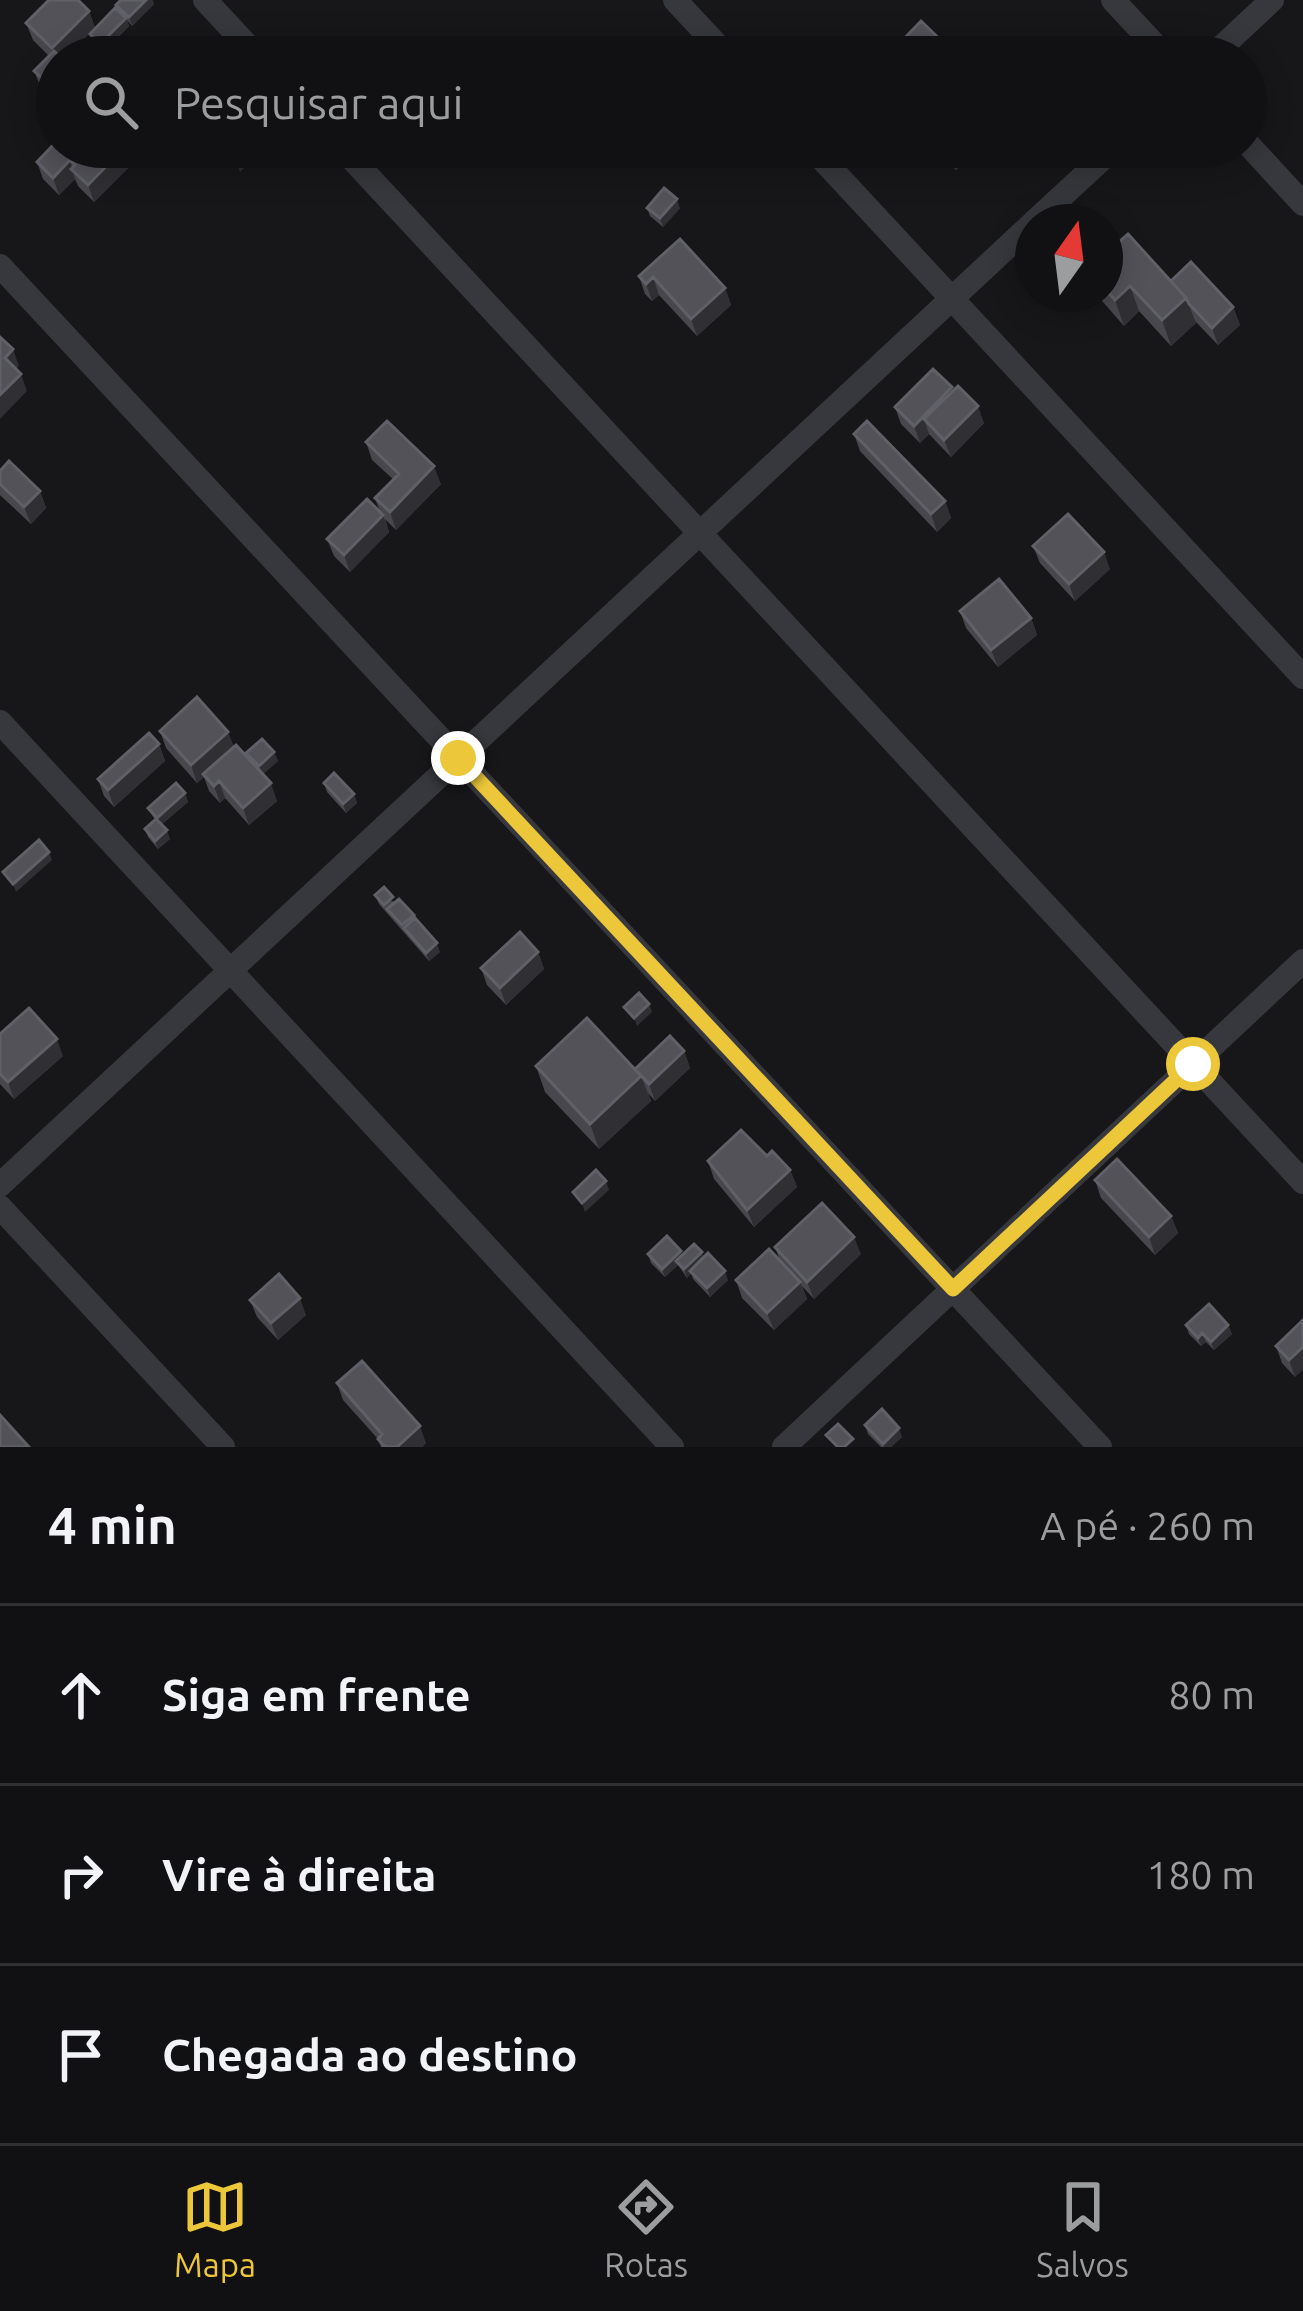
<!DOCTYPE html>
<html lang="pt">
<meta charset="utf-8">
<style>
body{margin:0;font-family:Ubuntu,sans-serif;background:#1e1e20;color:#f1f3f6}
.compass{position:absolute;left:1015px;top:204px;width:108px;height:108px;border-radius:50%;background:#111012;box-shadow:0 6px 30px #0003;rotate:14deg}
.stop{position:absolute;width:36px;height:36px;margin:-27px;border:9px solid #edc73a;border-radius:50%;background:#fff}
.stop.end{background:#edc73a;border-color:#fff;box-shadow:0 3px 12px #0008}
.list{margin:0;padding:0;list-style:none}
h2{display:flex;justify-content:space-between;align-items:center;height:156px;margin:0;padding:0 48px;font-size:51px}
h2 small{font-size:39px;font-weight:400;color:#9c9d9f}
.list li{display:grid;grid-template-columns:78px 1fr auto;gap:36px;align-items:center;box-sizing:border-box;height:180px;padding:0 48px;border-top:3px solid #303032}
.list b{display:block;font-size:45px;white-space:nowrap}
.list em{font-size:39px;font-style:normal;color:#9c9d9f}
.icon{flex:none;width:66px;height:66px;fill:none;stroke:currentColor;stroke-width:2;stroke-linecap:round;stroke-linejoin:round}
.map{position:relative;flex:none;width:1303px;height:1447px;overflow:hidden}
.search{position:absolute;background:#111012;box-shadow:0 6px 30px #0003;left:36px;right:36px;top:36px;height:132px;display:flex;align-items:center;gap:30px;box-sizing:border-box;padding:0 42px;border-radius:66px;color:#9c9d9f;font-size:45px}
.sheet{height:696px;background:#111012}
nav{display:flex;justify-content:space-around;align-items:center;box-sizing:border-box;height:168px;border-top:3px solid #303032;background:#111012;font-size:33px;color:#9c9d9f}
nav a{display:grid;justify-items:center;gap:6px}
nav .on{color:#edc73a}
.map>svg:first-child{display:block}
</style>
<div class="map">
<svg width="1303" height="1447" viewBox="0 0 1303 1447">
<rect width="100%" height="100%" fill="#171618"/>
<g fill="none" stroke-linecap="round" stroke-linejoin="round">
<path stroke="#37383d" stroke-width="24" d="M205 0 258 57
M675 0 728 57
M1113 0 1166 57
M1211 57 1272 0
M1246 142 1303 204
M341 147 1303 1182
M811 147 1303 677
M1034 222 1115 147
M0 266 1100 1447
M0 722 672 1447
M0 1185 1033 223
M0 1207 223 1447
M784 1447 1303 961"/>
</g>
<path fill="#48474d" d="M154 4 132 26 127 20 129 26 103 53 93 42 90 34 119 11 116 5Z
M89 11 95 28 57 57V104L41 88 34 71 49 56 33 40 26 23Z
M126 147 132 164 94 202 78 186 75 179 59 195 43 179 37 162Z
M932 147H982L956 170Z
M647 208H680L663 227 650 216Z
M1105 254 1233 307 1240 325 1218 345 1195 321 1196 323 1171 346 1139 311 1124 326 1096 294H1105Z
M639 276 725 288 731 305 697 336 659 295 652 301 645 294Z
M953 390 984 423 951 457 929 434 920 443 901 424 895 407Z
M854 434 945 501 951 518 937 532 860 451Z
M366 442 441 484 396 530 385 519 389 532 350 572 334 556 327 539 380 512 375 498 394 480 372 460Z
M0 471 40 491 46 508 31 524 0 495Z
M1033 546 1110 569 1075 601 1040 563Z
M960 611 1031 618 1037 635 998 667 966 628Z
M160 731 234 746 248 758 246 753 274 752 278 761 263 774 277 801 249 825 225 798 220 803 209 791 204 777 197 783 166 748Z
M159 744 165 761 114 807 104 796 98 779Z
M324 783 354 794 357 803 346 813 327 792Z
M185 793 188 802 161 825 170 839 158 849 148 837 145 829 155 820 148 808Z
M375 895 395 902 414 915 440 952 429 961 379 904Z
M538 952 544 969 506 1005 487 985 481 968Z
M0 1034 63 1056 14 1099 0 1084Z
M684 1051 690 1068 655 1101 648 1093 651 1101 599 1149 545 1092 536 1066 635 1069Z
M767 1156 790 1170 797 1187 754 1227 714 1179 708 1161Z
M1095 1180 1171 1216 1178 1233 1155 1255 1101 1198Z
M775 1247 861 1254 814 1299 802 1286 807 1299 774 1330 742 1298 736 1280 780 1261Z
M648 1254 704 1257 728 1280 710 1297 693 1279 691 1273 687 1278 678 1265 665 1277 651 1263Z
M250 1300 306 1315 278 1340 257 1317Z
M1303 1320 1295 1377 1282 1363 1276 1346Z
M1186 1325H1228L1232 1334 1214 1350 1206 1342 1201 1346 1189 1334Z
M337 1383 426 1443 422 1447H381L378 1439 343 1400Z
M865 1425 902 1437 891 1447H881L868 1434Z"/>
<path fill="#302f33" d="M146 0H153L154 4 132 26 129 17Z
M89 11 95 28 67 57H57V61L52 48Z
M126 18 129 26 103 53 100 44Z
M125 147 132 164 94 202 88 185Z
M947 147H982L956 170Z
M250 149 253 158 240 172 237 163Z
M70 160 75 179 59 195 53 178Z
M677 199 680 208 663 227 660 218Z
M653 277 659 295 652 301 646 284Z
M1130 286 1139 311 1124 326 1115 300Z
M725 288 731 305 697 336 691 319Z
M1186 298 1196 323 1171 346 1162 320Z
M1233 307 1240 325 1218 345 1212 328Z
M13 349 19 366 11 375 5 358Z
M21 374 27 391 0 419V395Z
M952 387 959 405 924 419 929 434 920 443 914 426Z
M978 406 984 423 951 457 944 440Z
M434 466 441 484 396 530 390 512Z
M40 491 46 508 31 524 24 507Z
M945 501 951 518 937 532 931 514Z
M383 515 389 532 350 572 344 555Z
M1104 552 1110 569 1075 601 1069 584Z
M1031 618 1037 635 998 667 991 650Z
M228 732 235 749 197 783 191 765Z
M159 744 165 761 114 807 108 790Z
M274 752 278 761 262 775 259 766Z
M219 781 225 798 220 803 214 786Z
M271 783 277 801 249 825 243 808Z
M185 793 188 802 160 826 157 818Z
M354 794 357 803 346 813 343 804Z
M167 830 170 839 158 849 155 841Z
M49 852 52 860 16 892 13 884Z
M437 943 440 952 429 961 426 953Z
M538 952 544 969 506 1005 500 988Z
M649 1004 652 1012 637 1026 634 1018Z
M57 1039 63 1056 14 1099 8 1082Z
M684 1051 690 1068 655 1101 649 1084Z
M641 1076 651 1101 599 1149 590 1124Z
M790 1170 797 1187 754 1227 747 1210Z
M606 1181 609 1190 585 1212 582 1203Z
M1171 1216 1178 1233 1155 1255 1149 1237Z
M854 1237 861 1254 814 1299 807 1282Z
M681 1251 684 1260 676 1261 678 1265 665 1277 662 1269Z
M702 1252 705 1260 687 1278 684 1269Z
M725 1271 728 1280 710 1297 707 1288Z
M800 1282 807 1299 774 1330 767 1313Z
M300 1298 306 1315 278 1340 271 1323Z
M1228 1325 1232 1334 1214 1350 1211 1342Z
M1202 1333 1206 1342 1201 1346 1198 1338Z
M1303 1347V1370L1295 1377 1289 1360Z
M420 1426 426 1443 422 1447H397Z
M899 1428 902 1437 891 1447H884L883 1444Z"/>
<path fill="#535259" stroke="#606068" stroke-width="3" d="M49 0H78L89 11 52 48 26 23Z
M121 0H146L129 17 116 5Z
M115 8 126 18 100 44 90 34Z
M921 21 956 55 954 57H900L893 50Z
M54 51 60 57H57V92L34 71Z
M57 141V147H125L88 185 71 169 75 165 70 160 53 178 37 162Z
M236 147H248L250 149 237 163 228 155Z
M664 188 677 199 660 218 647 208Z
M1128 234 1186 298 1162 320 1130 286 1115 300 1105 289V254Z
M680 239 725 288 691 319 653 277 646 284 639 276Z
M1191 262 1233 307 1212 328 1189 304 1186 298 1171 281Z
M0 337 13 349 5 358 21 374 0 395Z
M933 369 952 387 914 426 895 407Z
M958 386 978 406 944 440 924 419Z
M387 421 434 466 390 512 375 498 399 474 366 442Z
M867 421 945 501 931 514 854 434Z
M9 461 40 491 24 507 0 484V471Z
M367 499 383 515 344 555 327 539Z
M1068 514 1104 552 1069 584 1033 546Z
M999 579 1031 618 991 650 960 611Z
M197 697 228 732 191 765 160 731Z
M149 733 159 744 108 790 98 779Z
M262 739 274 752 259 766 246 753Z
M236 745 271 783 243 808 219 781 214 786 203 774Z
M334 773 354 794 343 804 324 783Z
M176 783 185 793 157 818 148 808Z
M156 819 167 830 155 841 145 829Z
M39 840 49 852 13 884 3 872Z
M384 887 393 897 384 905 375 895Z
M399 899 414 915 402 925 387 909Z
M415 918 437 943 426 953 404 928Z
M520 932 538 952 500 988 481 968Z
M639 993 649 1004 634 1018 624 1007Z
M29 1008 57 1039 8 1082 0 1074V1034Z
M587 1018 641 1076 590 1124 536 1066Z
M670 1036 684 1051 649 1084 635 1069Z
M741 1130 767 1156 772 1151 790 1170 747 1210 708 1161Z
M1117 1159 1171 1216 1149 1237 1095 1180Z
M596 1170 606 1181 582 1203 573 1192Z
M822 1203 854 1237 807 1282 775 1247Z
M667 1236 681 1251 662 1269 648 1254Z
M694 1244 702 1252 684 1269 676 1261Z
M769 1249 800 1282 767 1313 736 1280Z
M708 1253 725 1271 707 1288 690 1271Z
M279 1274 300 1298 271 1323 250 1300Z
M1209 1304 1228 1325 1211 1342 1202 1333 1198 1338 1186 1325Z
M1303 1320V1347L1289 1360 1276 1346Z
M362 1361 420 1426 397 1447H385L378 1439 382 1434 337 1383Z
M882 1409 899 1428 883 1444 865 1425Z
M0 1415 29 1447H0Z
M838 1424 853 1439 844 1447H838L826 1435Z"/>
<g fill="none" stroke-linecap="round" stroke-linejoin="round">
<path stroke="#edc73a" stroke-width="15" d="M458 758 953 1289 1193 1064"/>
</g>
</svg>
<svg class="compass" viewBox="-18 -18 36 36"><path d="M0-13l5 13h-10z" fill="#e53935"/><path d="M0 13l5-13h-10z" fill="#9c9d9f"/></svg>
<div class="stop" style="left:1193px;top:1064px"></div>
<div class="stop end" style="left:458px;top:758px"></div>
<div class="search"><svg class="icon" aria-label="search" viewBox="0 0 24 24"><circle cx="10" cy="10" r="6"/><path d="M15 15l6 6"/></svg>Pesquisar aqui</div>
</div>
<section class="sheet">
<h2>4 min<small>A pé · 260 m</small></h2>
<ul class="list">
<li><svg class="icon" aria-label="ahead" viewBox="0 0 24 24"><path d="M12 20V5M6 11l6-6 6 6"/></svg><div><b>Siga em frente</b></div><em>80 m</em></li>
<li><svg class="icon" aria-label="right" viewBox="0 0 24 24"><path d="M7 20v-9h11M14 6l5 5-5 5"/></svg><div><b>Vire à direita</b></div><em>180 m</em></li>
<li><svg class="icon" aria-label="arrive" viewBox="0 0 24 24"><path d="M6 21V4h12l-3 4 3 4H6"/></svg><div><b>Chegada ao destino</b></div></li>
</ul>
</section>
<nav>
<a class="on"><svg class="icon" aria-label="map" viewBox="0 0 24 24"><path d="M3 6l6-2 6 2 6-2v14l-6 2-6-2-6 2zM9 4v14M15 6v14"/></svg>Mapa</a>
<a><svg class="icon" aria-label="directions" viewBox="0 0 24 24"><path d="M12 3l9 9-9 9-9-9zM9 14v-3h6M13 9l2 2-2 2"/></svg>Rotas</a>
<a><svg class="icon" aria-label="saved" viewBox="0 0 24 24"><path d="M7 4h10v16l-5-4-5 4z"/></svg>Salvos</a>
</nav>
